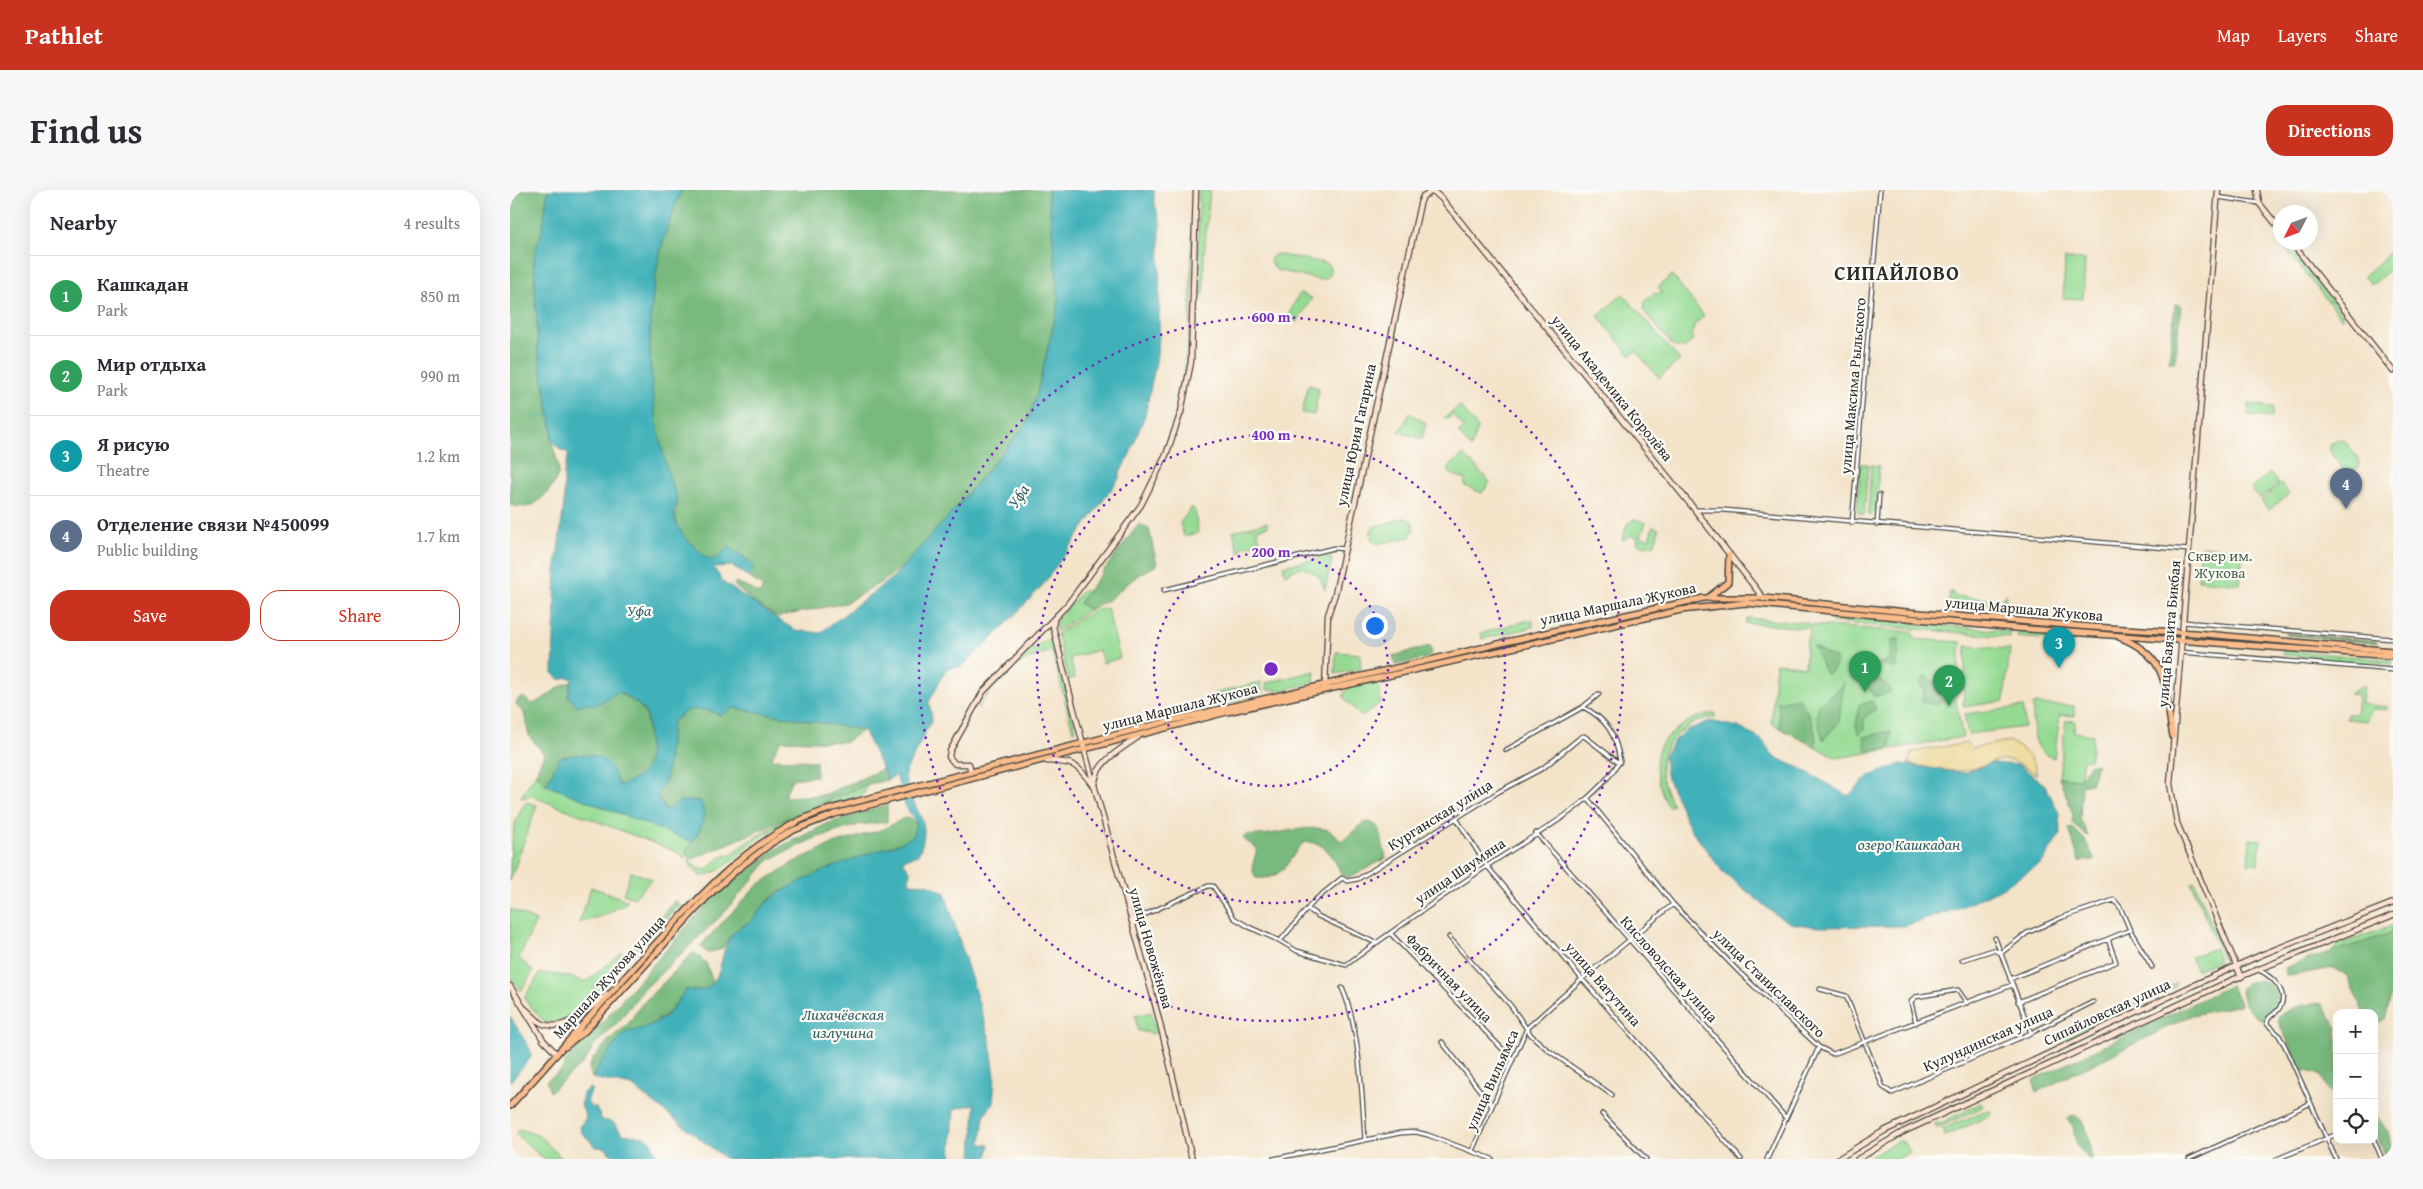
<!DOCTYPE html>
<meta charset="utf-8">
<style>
body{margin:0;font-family:"Gentium Book Plus",serif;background:#f7f7f7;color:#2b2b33}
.controls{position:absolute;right:15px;bottom:15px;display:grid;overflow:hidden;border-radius:10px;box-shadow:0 5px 20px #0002}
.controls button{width:45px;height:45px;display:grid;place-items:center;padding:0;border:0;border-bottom:1px solid #e1e1e2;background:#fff;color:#2b2b33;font:25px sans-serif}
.compass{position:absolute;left:1763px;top:15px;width:45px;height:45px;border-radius:50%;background:#fff;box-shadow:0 5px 20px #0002;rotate:228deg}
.you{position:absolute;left:864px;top:435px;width:18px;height:18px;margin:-12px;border:4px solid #fff;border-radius:50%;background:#1a73e8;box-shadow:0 0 0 8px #1a73e833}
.badge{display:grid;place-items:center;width:32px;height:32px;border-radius:50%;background:#c8321e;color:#fff;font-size:16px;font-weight:700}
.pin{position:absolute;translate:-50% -41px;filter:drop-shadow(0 1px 2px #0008)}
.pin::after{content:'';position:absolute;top:26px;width:18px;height:15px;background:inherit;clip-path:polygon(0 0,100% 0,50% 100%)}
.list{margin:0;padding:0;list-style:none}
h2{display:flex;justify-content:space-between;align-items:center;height:65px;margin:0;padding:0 20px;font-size:21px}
h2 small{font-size:16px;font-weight:400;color:#7c7c81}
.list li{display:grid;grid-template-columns:32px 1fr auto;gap:15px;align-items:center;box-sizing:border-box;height:80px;padding:0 20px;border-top:1px solid #e1e1e2}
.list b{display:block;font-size:19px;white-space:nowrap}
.list p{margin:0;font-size:16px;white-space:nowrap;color:#7c7c81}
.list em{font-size:16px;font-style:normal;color:#7c7c81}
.actions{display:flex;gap:10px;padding:15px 20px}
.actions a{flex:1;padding:11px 0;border:1px solid #c8321e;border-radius:20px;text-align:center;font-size:18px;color:#c8321e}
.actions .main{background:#c8321e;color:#fff}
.icon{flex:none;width:28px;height:28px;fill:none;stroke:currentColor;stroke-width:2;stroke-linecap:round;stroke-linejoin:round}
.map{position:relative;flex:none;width:1883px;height:969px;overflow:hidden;border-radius:20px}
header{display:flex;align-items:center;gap:30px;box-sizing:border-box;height:70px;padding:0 25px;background:#c8321e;color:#fff}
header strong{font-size:24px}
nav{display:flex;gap:28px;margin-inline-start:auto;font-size:18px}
.intro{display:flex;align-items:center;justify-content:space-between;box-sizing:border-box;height:120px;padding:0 30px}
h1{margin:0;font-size:35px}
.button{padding:12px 22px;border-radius:20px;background:#c8321e;color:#fff;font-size:18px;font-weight:700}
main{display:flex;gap:30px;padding:0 30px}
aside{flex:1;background:#fff;border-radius:20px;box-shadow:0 5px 20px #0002}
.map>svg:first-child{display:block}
</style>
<header>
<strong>Pathlet</strong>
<nav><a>Map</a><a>Layers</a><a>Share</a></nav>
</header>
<div class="intro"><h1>Find us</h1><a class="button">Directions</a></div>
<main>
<aside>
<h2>Nearby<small>4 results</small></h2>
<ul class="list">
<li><span class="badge" style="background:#2e9e5b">1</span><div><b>Кашкадан</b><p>Park</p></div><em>850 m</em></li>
<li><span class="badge" style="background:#2e9e5b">2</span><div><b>Мир отдыха</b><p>Park</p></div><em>990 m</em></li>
<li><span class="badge" style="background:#0f9aa8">3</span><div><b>Я рисую</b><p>Theatre</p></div><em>1.2 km</em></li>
<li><span class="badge" style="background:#5c6f8a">4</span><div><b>Отделение связи №450099</b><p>Public building</p></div><em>1.7 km</em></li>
</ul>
<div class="actions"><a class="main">Save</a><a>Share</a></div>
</aside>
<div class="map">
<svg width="1883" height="969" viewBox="0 0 1883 969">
<rect width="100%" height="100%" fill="#fdfcf7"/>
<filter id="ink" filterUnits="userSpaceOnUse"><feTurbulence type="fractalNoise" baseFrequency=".02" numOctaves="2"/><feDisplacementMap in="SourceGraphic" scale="10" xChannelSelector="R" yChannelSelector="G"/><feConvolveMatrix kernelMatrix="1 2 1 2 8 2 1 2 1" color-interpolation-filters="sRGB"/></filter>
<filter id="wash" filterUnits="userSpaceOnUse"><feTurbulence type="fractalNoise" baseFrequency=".0096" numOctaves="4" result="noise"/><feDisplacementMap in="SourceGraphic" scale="20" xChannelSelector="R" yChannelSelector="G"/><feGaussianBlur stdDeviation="1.12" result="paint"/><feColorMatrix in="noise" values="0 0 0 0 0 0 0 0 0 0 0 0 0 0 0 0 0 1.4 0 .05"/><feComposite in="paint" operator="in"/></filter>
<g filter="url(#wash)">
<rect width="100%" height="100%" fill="#f3e3c9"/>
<path fill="#95da93" stroke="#60825f" d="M683 0 682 119 679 168 673 204 671 203 680 137Z
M689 0H700L694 64V104L687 105Z
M1774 57H1779L1832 123V129Z
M1883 60V77L1862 95 1854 86Z
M766 64 815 73 819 75 821 83 816 89 811 90 766 80 760 72 761 68Z
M1555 69 1575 70 1573 109 1553 108Z
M1162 85 1194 126 1184 135 1182 151 1174 158 1163 156 1133 120 1135 111 1143 104 1152 103 1148 97Z
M790 103 802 108 787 132 775 131Z
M1113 104 1170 170 1149 188 1126 161 1120 166 1088 126Z
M798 195 809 198 804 225 792 223Z
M1739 214 1763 217 1762 228 1738 225Z
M950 216 968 238 961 258 948 243 954 238 943 225 936 230 934 228Z
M900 223 916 233 912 249 889 242Z
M1828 249 1834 250 1849 270V277L1842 283 1835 282 1820 262V255Z
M954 265 980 292 972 303 955 296V289L941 284 937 278Z
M1350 274H1358L1354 325 1349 324 1347 318Z
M1361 275 1369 276 1366 319 1361 326 1358 325Z
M1760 283 1769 294 1750 309 1741 299Z
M1771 294 1779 304 1759 320 1751 311Z
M682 317 685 321 688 343 674 346 670 333Z
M894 328 902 331 904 339 900 347 868 354 862 350 860 343 863 337Z
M1124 329 1136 333 1131 346H1129L1139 349 1143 336 1149 339 1145 354 1136 356 1127 353 1128 348 1120 345 1117 349 1112 350 1117 334Z
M757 332 758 336 747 339 750 353 732 357V362L729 363 723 341Z
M1691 356 1733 360 1730 394 1688 390Z
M819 366 822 370 815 400 810 388 803 382 790 377 775 384 773 376Z
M1163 399 1161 406 1120 415 1123 409Z
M573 400 578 401 569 413 579 420 546 441V432Z
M1440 402H1443V406L1491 410 1496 404 1495 416 1439 411Z
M597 418 610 468 593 473 589 460 560 468 565 488 559 490 547 443 583 421Z
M1326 427 1498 441 1501 444 1500 447 1322 432V428Z
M1237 428 1298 433 1299 436 1298 438 1235 433Z
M1023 429V437L972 449 971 443Z
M1301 435 1403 442 1404 449 1451 452 1446 511 1453 547 1327 568 1261 533 1266 473 1295 477 1296 454Z
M1511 441 1565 446V452L1507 447 1508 443Z
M544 447 566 540 563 541 542 461C507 469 488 491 467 519 487 490 511 461 544 447Z
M1456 456 1500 459 1494 511 1453 517Z
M1773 460 1883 470V474L1863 472 1859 475 1818 472 1815 468 1773 465Z
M826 462 850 464 851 479 825 484Z
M805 481 804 492 774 500H757L756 493Z
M751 492 752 503 706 517 703 504Z
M864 492 869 498 871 512 855 525H850L834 508V503L840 497Z
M1854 495 1852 514 1878 517V520L1864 519 1858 524 1857 531 1836 529 1837 524H1846L1848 505 1839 504Z
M1523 514 1564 516V526L1550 525 1544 568C1520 562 1523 533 1523 514Z
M1513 517 1515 537 1458 544 1454 524Z
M1205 523V528C1192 527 1183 533 1173 540 1144 562 1147 585 1163 615L1158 617C1150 601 1141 574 1150 557 1153 550 1160 545 1166 540 1178 530 1189 525 1205 523Z
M1556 530 1565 531 1564 542 1583 545 1580 570 1573 569 1570 589 1549 587Z
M26 583 36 595 182 652 176 662 178 666 174 669 169 663 21 606 10 608Z
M358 594 353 605C315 615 280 628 247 650 231 661 210 686 190 686L178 673 180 670 187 678 196 680 211 667 223 663 238 651 287 623Z
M16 612 27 615 0 691C0 665 0 632 16 612Z
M1740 649 1751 650 1748 674 1738 673Z
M121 682 142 689 124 708 113 704Z
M1684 691 1716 768 1713 769 1681 693Z
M81 697 117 710 118 712 95 725 69 733Z
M0 719 26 731 9 768 23 781 11 801 0 786Z
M1883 735 1881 743 1819 764 1828 755Z
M1705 758 1709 771 1686 780 1681 767Z
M112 762 118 766 85 811 52 834H41L33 831 15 810V807L30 783 56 786 76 792Z
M1667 793 1665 797 1646 805 1647 806 1552 852 1550 849Z
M641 822 647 844 628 841 625 826Z
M1471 913 1473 917 1427 938 1425 934 1429 932 1431 933Z
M1477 920 1478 922 1481 921 1479 926 1435 946 1432 939Z
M10 939 29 946 53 969H34L6 944Z
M1389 950 1395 953 1400 962 1388 969H1357Z"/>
<path fill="#78ba7d" stroke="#527254" d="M0 0H38L33 42 25 61 24 73 28 161 42 238C38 254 51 271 48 284 45 296 31 312 20 316 14 318 6 316 0 315Z
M172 0H538L549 112 527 203 517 233 444 320 395 374 375 390 335 413 267 427 243 412 224 395 226 392 250 404 253 397 237 386 245 378C230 375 214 373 200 369 194 368 174 347 170 341 161 327 169 318 167 308 165 300 160 292 158 283 132 193 132 85 172 0Z
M1665 114 1671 115 1665 172H1659Z
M629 334 639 339 647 375 627 386 598 410 579 420 569 413Z
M1776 443 1867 451V453L1776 445Z
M1382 449H1389L1387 477 1383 479 1379 476 1372 475 1367 483 1363 481 1364 475 1380 469Z
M920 456 922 462 917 468 886 475 883 466Z
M1303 456 1327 470C1326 477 1323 482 1316 484Z
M1362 484 1381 499 1380 502 1364 507 1356 493Z
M1415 486C1427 492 1434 500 1447 489L1446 503 1425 515 1412 511 1414 501 1410 495Z
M62 492 58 506 83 516 109 502 129 515 136 525 141 568 134 581 120 593 109 596 49 568 36 595 26 583 34 564 19 546 14 523 6 515 8 509 14 507 21 514C38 510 44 496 62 492Z
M1334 492 1329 532 1313 550 1307 527 1308 515 1326 502Z
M1289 508C1297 521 1309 541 1305 557L1270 538 1268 512Z
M1362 511 1366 519 1354 528V540L1349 544 1346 537 1349 515Z
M195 518 210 525 224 518 353 540 336 552 271 550 261 569 306 571V586L282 589 274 607 314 605 373 579 378 590 358 594 180 670 176 663C185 645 201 631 190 611H170L157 621 147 605 156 589 162 533 177 520Z
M1381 541 1380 558 1356 561 1354 547Z
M1580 574 1587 575 1581 594H1572L1570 628 1578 646 1562 633 1563 624 1549 587 1570 589Z
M377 615V632L348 635 303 649 259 670 212 725 132 801 109 831 83 856 79 865 72 874 40 902 36 891 51 881 61 863 81 845 201 709 266 659 319 633Z
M398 628 406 633 403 646 390 655 374 658 267 703 256 712 243 729 220 746 212 759 197 763 190 756 248 695 284 672 320 655 374 639 392 629Z
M861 632 869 638 876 668 839 688 831 684C824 667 814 649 793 653 777 670 775 690 746 688 739 676 745 671 747 658L733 649 736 645C758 648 799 633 818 640 823 642 827 647 830 651L836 648 853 633Z
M1563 638 1575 650 1585 670 1569 671 1559 639Z
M165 710 171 715 127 760 125 758Z
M1883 742V798L1875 829 1865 834 1864 823 1853 822 1837 785 1823 778 1780 786 1775 784 1774 779 1777 777C1812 763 1848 755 1883 742Z
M184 762 196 773 203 792C195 802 188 802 176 799L159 823 131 840 109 849 82 888 79 877 83 869 99 850 118 834 131 815Z
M1751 790C1762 795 1774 807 1766 819 1763 824 1757 826 1755 832 1742 825 1731 815 1731 798L1736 793Z
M1721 795 1731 815 1682 825 1527 902 1523 890Z
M1804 813 1812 814 1827 838V907C1808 897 1823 883 1792 881L1768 831 1769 825 1785 817Z
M1864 922 1878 942 1883 969H1877L1864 940Z
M1563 925C1579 929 1579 957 1582 969H1578L1566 954 1563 936 1557 930Z"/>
<path fill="#eeda9e" stroke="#8c8264" d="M1499 551C1512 558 1527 569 1526 585 1487 554 1485 580 1445 581 1430 581 1413 576 1398 574L1402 562 1457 553 1462 558Z"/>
<path fill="#41b1b9" stroke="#366e72" d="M38 0H172C131 87 133 191 158 283 160 291 164 299 167 308 168 313 165 317 164 322 164 341 186 359 199 369H205L219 357 239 371 245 378 237 386 222 376 203 377 214 393 272 432 285 440 310 443 383 387 444 320 517 233 527 203 549 112 538 0H644V10L650 32 649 148 646 172 635 225 620 264 610 282V287L532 396 480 451 451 477 438 478 435 481 419 512 422 529 395 583C398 621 426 626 408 665L392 670 400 681 399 693 418 694 435 703 480 850 485 886 483 913 474 926 471 954 480 955 477 969H462L465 914 444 919 441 969H216L122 896 82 888 91 872 115 842C126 842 152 831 159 823 166 815 170 807 176 799 216 808 206 767 221 746 226 738 236 735 242 730 248 725 251 717 257 712 286 689 326 676 360 663 376 657 388 656 403 646L406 633 395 615 386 585 378 590 353 540 224 518 210 525C193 517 175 516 162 533L156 589 147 606 156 621 170 611H190C199 628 191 638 182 652L36 595 49 568C61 564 89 562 98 574 103 580 106 589 109 595 139 588 141 572 138 545 138 539 138 530 136 525 132 514 118 508 109 502L83 516 76 513 67 516 58 506 62 489 57 487 51 490 43 484 46 376 54 313V282L59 263C45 259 41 252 42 238L28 161 24 73 25 61 32 42Z
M1200 531 1228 537 1252 550 1264 567 1290 578 1338 606 1359 586 1391 574 1455 583 1480 573 1509 575 1535 595 1549 623 1550 645 1532 673 1490 699 1449 718 1395 736 1308 737 1280 733 1266 725 1212 681 1180 638 1156 585 1154 566 1165 550 1177 540Z
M0 826 20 859 21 867 0 892Z
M80 898 82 899 77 912 83 918 85 916 92 930 103 932 113 944 135 947 141 951 148 969H112L99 963 97 958 86 957 72 943 70 937 76 927 71 915 73 903Z"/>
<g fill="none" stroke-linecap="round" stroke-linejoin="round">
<path stroke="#41b1b9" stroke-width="1" d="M19 229 39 224"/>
</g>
</g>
<g filter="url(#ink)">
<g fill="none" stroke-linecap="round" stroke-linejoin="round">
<defs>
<path id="street" d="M1707 7 1749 13
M1185 320H1213L1679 360
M1342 333 1370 0
M1367 335 1369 305
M654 400 824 358 835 359
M1673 432 1883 449
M1670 462 1883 480
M996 560 1073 517 1089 504
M1078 609 1163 714 1230 783 1309 857 1323 864 1502 795
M946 628 977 676 1072 789 1231 969
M1026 643 1276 928
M798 719 808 726 866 753
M621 731 698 696H703L724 728 739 737 770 751 787 761 836 775C882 741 929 709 977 676 1021 646 1082 617 1110 571 1106 545 1097 529 1073 517
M880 743 1003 870
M939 747 1001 816 1021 845 1038 860 1102 905
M1485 748 1521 843
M770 751 805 710 832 688 837 691 848 689 990 601 1033 578 1071 547 1074 546 1109 573
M1452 770 1483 760 1491 763 1517 743 1553 727 1604 710 1610 717 1620 740 1642 777
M1749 780C1763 787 1781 804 1768 820 1764 825 1757 826 1757 834L1768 844 1775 856 1826 969
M1500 789 1620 740
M832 798C850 837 852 906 855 950
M1310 799 1336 806 1373 897 1382 903 1521 843 1583 812
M1508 812 1606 772 1598 749
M1406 833 1401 812 1405 807 1448 800 1457 813
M932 852 982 916
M1092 924 1136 969
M1864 950 1872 969
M962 961 1017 838 1072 789 1163 714
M763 969 890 943 906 942 918 945 982 969
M1257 969 1309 857
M1679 969 1801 913
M1767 969 1827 944"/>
<path id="secondary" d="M1708 0 1660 594 1667 633 1731 787
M1747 0 1749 13 1770 39
M923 1 932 9 1185 320 1254 409
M1781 52 1883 181
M544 431 543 436C572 559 608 680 642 803 657 858 669 914 682 969
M815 497 818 425 825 404 910 14 913 6 923 1
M536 571C563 572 567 573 583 596
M461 582 459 574H445L439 567 440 561 473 502 557 415 609 345 631 315 656 265 671 222 681 172 686 0
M585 592C586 572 613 558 628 547
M0 796 34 851 47 864
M13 817C19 822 25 829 31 833 54 845 81 816 98 804
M1328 969 1374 941 1684 795 1751 765 1883 713
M1348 969 1393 942 1722 790 1883 725"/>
<path id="primary" d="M1199 407 1218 392 1219 365
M1609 447C1662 468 1653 498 1663 546
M55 857 75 841 198 706 229 678 263 652 284 640 325 624 717 522 1171 420 1236 413 1505 438 1883 466
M0 916C50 861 99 804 150 749 190 706 229 663 281 635 304 622 331 616 356 609L655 532 1052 439 1194 408H1254L1397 422 1581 437 1684 443 1883 461"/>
</defs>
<use href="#street" stroke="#494743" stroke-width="5.5"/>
<use href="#secondary" stroke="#494743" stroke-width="7"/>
<use href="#primary" stroke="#494743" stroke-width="8"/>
<use href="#street" stroke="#fff" stroke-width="3"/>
<use href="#secondary" stroke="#fde4d1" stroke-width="4.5"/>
<use href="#primary" stroke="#fabc8b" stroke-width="5"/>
</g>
</g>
<g fill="none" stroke="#7b2cbf" stroke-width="2.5" stroke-dasharray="2.5 5">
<circle cx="761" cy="479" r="117"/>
<circle cx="761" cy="479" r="234"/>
<circle cx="761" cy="479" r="352"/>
</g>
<g text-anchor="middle" stroke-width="4.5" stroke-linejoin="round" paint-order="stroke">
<g font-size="15" fill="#2b2b2b" stroke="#fdfcf7">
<text transform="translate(1343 196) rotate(-85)" y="5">улица Максима Рыльского</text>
<text transform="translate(1102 198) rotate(51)" y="5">улица Академика Королёва</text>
<text transform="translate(846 245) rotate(-78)" y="5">улица Юрия Гагарина</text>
<text transform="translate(1108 414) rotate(-12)" y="5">улица Маршала Жукова</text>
<text transform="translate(1514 419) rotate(5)" y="5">улица Маршала Жукова</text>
<text transform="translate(1659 444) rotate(-85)" y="5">улица Баязита Бикбая</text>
<text transform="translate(670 517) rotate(-14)" y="5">улица Маршала Жукова</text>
<text transform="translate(930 625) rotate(-32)" y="5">Курганская улица</text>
<text transform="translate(950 681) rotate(-34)" y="5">улица Шаумяна</text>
<text transform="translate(641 758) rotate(74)" y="5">улица Новожёнова</text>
<text transform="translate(1159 779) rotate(48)" y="5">Кисловодская улица</text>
<text transform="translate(99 787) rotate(-48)" y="5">Маршала Жукова улица</text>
<text transform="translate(939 788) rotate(46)" y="5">Фабричная улица</text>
<text transform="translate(1259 793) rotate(44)" y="5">улица Станиславского</text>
<text transform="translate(1093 794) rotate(49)" y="5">улица Ватутина</text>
<text transform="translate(1597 822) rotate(-25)" y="5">Сипайловская улица</text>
<text transform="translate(1478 849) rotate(-24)" y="5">Кулундинская улица</text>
<text transform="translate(982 890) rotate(-66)" y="5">улица Вильямса</text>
</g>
<g font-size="15" fill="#4b604a" stroke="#fdfcf7">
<text x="1710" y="371">Сквер им.<tspan x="1710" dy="17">Жукова</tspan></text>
</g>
<g font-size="16" font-style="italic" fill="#346164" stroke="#fdfcf7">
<text transform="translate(508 306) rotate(-57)" y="6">Уфа</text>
<text x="129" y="426">Уфа</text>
<text x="1399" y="660">озеро Кашкадан</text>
<text x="333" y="830">Лихачёвская<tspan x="333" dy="18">излучина</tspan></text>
</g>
<g font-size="20" font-weight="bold" letter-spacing="1" fill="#2b2b2b" stroke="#fdfcf7">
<text x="1387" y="90">СИПАЙЛОВО</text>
</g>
</g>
<circle cx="761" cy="479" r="8" fill="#7b2cbf" stroke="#fdfcf7" stroke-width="2.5"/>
<g font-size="15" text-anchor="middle" font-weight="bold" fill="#7b2cbf" stroke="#fdfcf7" stroke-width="4.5" stroke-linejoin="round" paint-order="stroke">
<text x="761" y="132">600 m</text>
<text x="761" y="250">400 m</text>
<text x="761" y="367">200 m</text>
</g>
</svg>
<div class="controls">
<button>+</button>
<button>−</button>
<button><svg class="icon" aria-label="locate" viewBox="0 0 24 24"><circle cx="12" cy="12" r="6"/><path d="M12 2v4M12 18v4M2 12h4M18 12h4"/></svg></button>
</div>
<svg class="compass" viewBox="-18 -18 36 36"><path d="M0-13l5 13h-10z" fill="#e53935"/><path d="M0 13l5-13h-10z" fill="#7c7c81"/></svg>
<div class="you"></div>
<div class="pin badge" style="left:1355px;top:502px;background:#2e9e5b">1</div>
<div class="pin badge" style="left:1439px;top:516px;background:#2e9e5b">2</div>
<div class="pin badge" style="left:1549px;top:478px;background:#0f9aa8">3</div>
<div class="pin badge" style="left:1836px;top:319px;background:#5c6f8a">4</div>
</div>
</main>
